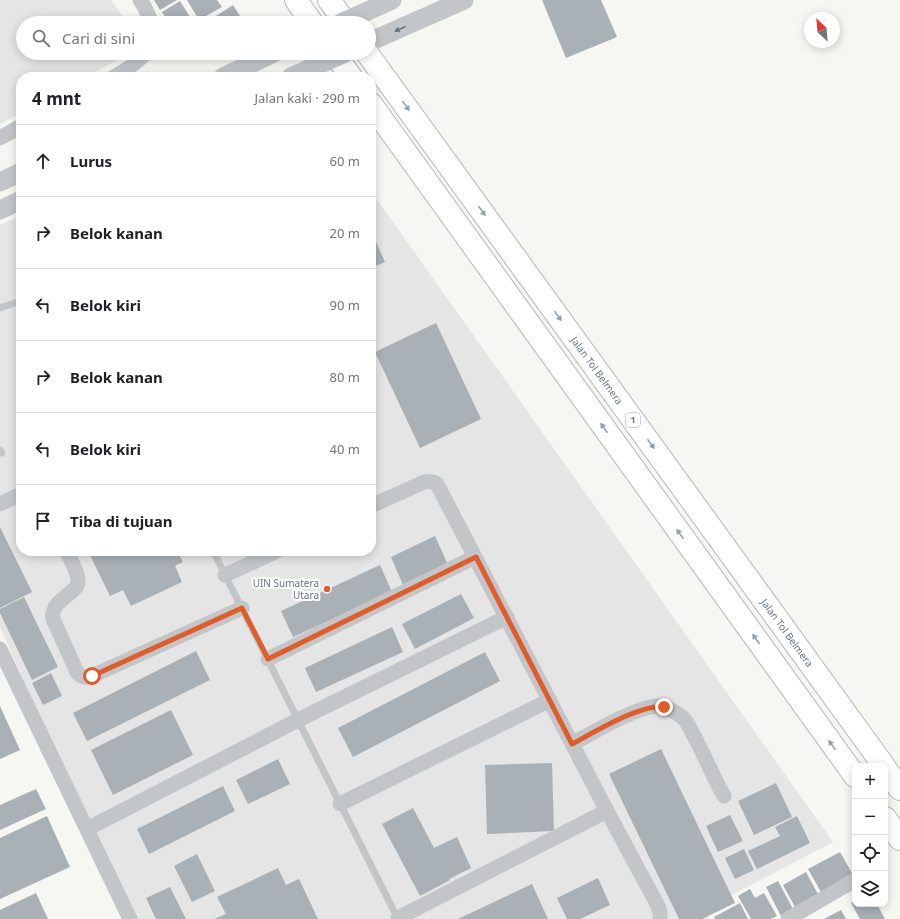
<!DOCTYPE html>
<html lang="id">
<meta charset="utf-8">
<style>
body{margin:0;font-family:"Noto Sans",sans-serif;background:#f2f2f2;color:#202124}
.controls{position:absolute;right:12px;bottom:12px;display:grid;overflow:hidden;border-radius:8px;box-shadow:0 2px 10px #0003}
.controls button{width:36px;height:36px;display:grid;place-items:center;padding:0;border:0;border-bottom:1px solid #e0e0e0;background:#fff;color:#202124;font:20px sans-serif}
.compass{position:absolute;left:804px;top:12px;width:36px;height:36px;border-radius:50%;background:#fff;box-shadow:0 2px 10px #0003;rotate:334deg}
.stop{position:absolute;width:12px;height:12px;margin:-9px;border:3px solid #e05d29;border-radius:50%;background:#fff}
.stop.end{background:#e05d29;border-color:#fff;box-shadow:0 1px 4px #0008}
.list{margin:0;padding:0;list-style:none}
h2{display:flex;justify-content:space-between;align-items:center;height:52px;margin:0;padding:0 16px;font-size:17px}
h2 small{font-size:13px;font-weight:400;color:#757577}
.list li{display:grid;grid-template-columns:26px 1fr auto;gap:12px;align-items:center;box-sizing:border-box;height:72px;padding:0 16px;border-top:1px solid #e0e0e0}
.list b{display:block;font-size:15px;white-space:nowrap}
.list em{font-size:13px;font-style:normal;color:#757577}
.icon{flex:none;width:22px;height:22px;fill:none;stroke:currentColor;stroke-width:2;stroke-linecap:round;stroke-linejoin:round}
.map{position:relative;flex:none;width:900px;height:919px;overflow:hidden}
.search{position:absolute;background:#fff;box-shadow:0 2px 10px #0003;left:16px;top:16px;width:360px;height:44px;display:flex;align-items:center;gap:10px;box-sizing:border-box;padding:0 14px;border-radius:22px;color:#757577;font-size:15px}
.panel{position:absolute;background:#fff;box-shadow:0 2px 10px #0003;left:16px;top:72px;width:360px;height:484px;border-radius:16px}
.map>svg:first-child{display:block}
</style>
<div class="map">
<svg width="900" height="919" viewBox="0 0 900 919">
<rect width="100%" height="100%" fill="#f6f6f3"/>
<path fill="#e4e5e4" d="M0 0H111L127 23H23V53H130L86 77H21V113L0 124Z
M371 191 833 842 705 909 709 919H129L0 627V225L21 215V551H371Z"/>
<path fill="#a9b0b6" d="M154 0H177L160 10Z
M187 0H217L222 7 199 20Z
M542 0H601L617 37 566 58Z
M180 1 190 17 180 23H168L162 12Z
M233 5 242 19 236 23H205Z
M371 231 385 262 371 268Z
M436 323 481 419 420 448 375 352Z
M0 527 32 592 0 608Z
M435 536 448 565 403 585 391 557Z
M88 551H177L183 562 175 566 182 582 131 606 123 590 110 596Z
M380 565 392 592 293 637 281 611Z
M461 594 474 618 415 649 402 624Z
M24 597 58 667 32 680 0 613V609Z
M392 627 403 652 316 692 305 668Z
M196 651 210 680 87 741 73 713Z
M485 652 500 681 353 757 338 728Z
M51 673 62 696 43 705 32 683Z
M0 706 20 750 0 759Z
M171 710 193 755 113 795 91 750Z
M661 749 735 903 702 919H679L609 774Z
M278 759 290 784 248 804 236 780Z
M552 763 554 831 487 834 485 765Z
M776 783 792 817 754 835 738 801Z
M223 786 235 811 149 854 137 829Z
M36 789 46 809 0 830V805Z
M413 808 434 848 457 837 471 868 449 879 450 880 420 896 382 824Z
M730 815 743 841 718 852 706 826Z
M47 816 70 867 0 899V838Z
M797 816 810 843 757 869 748 851 780 836 775 827Z
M744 849 754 870 735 879 725 858Z
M840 852 853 875 821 892 808 869Z
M197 854 215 891 192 902 174 866Z
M278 868 286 885 299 879 318 919H214L226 914 217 897Z
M806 872 819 896 796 909 783 885Z
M598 878 610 905 580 919H567L557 898Z
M778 881 793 909 781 916 766 887Z
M532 884 548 919H458Z
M170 887 186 919H156L146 898Z
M750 889 755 898 764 893 777 916 771 919H751L738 896Z
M36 893 48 919H0V910Z
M855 901V904H877L885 919H860L851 903Z
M740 903 748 919H715L714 917Z
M841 910 846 919H824Z"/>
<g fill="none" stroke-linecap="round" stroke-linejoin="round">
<defs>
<g id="motorway">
<path d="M296 0 312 23"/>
<path d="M329 0 346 23"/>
<path d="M334 53 351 77"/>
<path id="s1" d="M367 53 884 766"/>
<path d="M371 104 855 776"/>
<path d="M885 768 900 789"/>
<path d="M885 818 900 839"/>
</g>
</defs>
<use href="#motorway" stroke="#b5b8bb" stroke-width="24"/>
<path stroke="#c2c6c9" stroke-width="7" d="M0 308 21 301
M0 450 2 453
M213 551 398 919"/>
<path stroke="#c2c6c9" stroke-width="15" d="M140 0 144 6 152 23
M114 77C126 70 137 63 146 53
M0 138 21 126
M0 504 21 494
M371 506 424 482C429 481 433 481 437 484L607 811 658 906 660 913V919
M66 551C70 559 78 571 78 580 80 592 55 598 53 613 52 615 53 617 53 619L77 672C82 678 85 678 92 676L242 608
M225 575 277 551
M0 649 130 919
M268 659 475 557
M572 744C592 733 637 706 659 706 667 707 680 714 685 720 689 725 691 731 694 736 705 756 713 777 724 796
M340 804 550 700
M87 829 298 720 507 617
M398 918 607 811
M788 919 855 880"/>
<path stroke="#c2c6c9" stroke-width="19" d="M369 42 464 0
M223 77 274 53
M0 182 21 172
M0 210 21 200"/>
<use href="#motorway" stroke="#fff" stroke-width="22"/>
<path stroke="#c2c6c9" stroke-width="19" d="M341 23 392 0
M291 77 345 53"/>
</g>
<defs><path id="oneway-solid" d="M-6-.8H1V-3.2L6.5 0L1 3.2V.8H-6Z"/></defs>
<use fill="#667584" href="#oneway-solid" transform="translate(400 29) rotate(156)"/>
<g fill="#949ea9">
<use href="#oneway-solid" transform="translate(406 106) rotate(54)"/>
<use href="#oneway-solid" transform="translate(482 211) rotate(54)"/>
<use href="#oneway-solid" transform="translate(558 316) rotate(54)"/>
<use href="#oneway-solid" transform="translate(604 428) rotate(-126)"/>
<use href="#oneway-solid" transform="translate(651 444) rotate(54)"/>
<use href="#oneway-solid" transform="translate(680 534) rotate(-126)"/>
<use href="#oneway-solid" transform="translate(756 639) rotate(-126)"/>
<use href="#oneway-solid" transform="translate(832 745) rotate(-126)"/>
</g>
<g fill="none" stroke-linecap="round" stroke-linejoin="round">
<path stroke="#e05d29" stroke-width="5" d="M92 676 242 608 268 659 476 557 572 744C593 733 642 703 664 707"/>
</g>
<circle fill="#e05d29" stroke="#fff" stroke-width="1.5" cx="327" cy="589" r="4"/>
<g text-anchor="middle" stroke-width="4" stroke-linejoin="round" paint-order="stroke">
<rect fill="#fff" stroke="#949ea9" stroke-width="1" x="626" y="413" width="14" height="14" rx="3"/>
<g font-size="9" font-weight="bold" fill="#667584">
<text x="633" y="423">1</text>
</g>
<g font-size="10" fill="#667584" stroke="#fff">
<text dy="4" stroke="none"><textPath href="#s1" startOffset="392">Jalan Tol Belmera</textPath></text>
<text dy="4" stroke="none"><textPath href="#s1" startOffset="716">Jalan Tol Belmera</textPath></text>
</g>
<g font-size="10" fill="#667584" stroke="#fff" text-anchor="end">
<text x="319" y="587">UIN Sumatera<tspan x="319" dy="12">Utara</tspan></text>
</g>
</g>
</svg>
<div class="controls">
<button>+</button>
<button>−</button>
<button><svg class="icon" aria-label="locate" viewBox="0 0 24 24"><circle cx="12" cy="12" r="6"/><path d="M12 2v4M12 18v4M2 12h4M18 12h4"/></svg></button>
<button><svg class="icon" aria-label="layers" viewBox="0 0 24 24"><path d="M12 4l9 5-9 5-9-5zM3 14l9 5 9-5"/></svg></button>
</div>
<svg class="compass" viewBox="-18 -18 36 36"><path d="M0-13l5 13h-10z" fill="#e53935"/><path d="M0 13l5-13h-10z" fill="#757577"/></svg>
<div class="stop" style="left:92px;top:676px"></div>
<div class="stop end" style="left:664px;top:707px"></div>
<div class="search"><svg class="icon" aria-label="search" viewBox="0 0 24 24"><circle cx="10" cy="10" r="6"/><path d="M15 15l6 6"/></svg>Cari di sini</div>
<section class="panel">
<h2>4 mnt<small>Jalan kaki · 290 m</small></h2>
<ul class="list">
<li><svg class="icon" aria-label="ahead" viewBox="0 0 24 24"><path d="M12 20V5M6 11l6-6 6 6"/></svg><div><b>Lurus</b></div><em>60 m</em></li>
<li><svg class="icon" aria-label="right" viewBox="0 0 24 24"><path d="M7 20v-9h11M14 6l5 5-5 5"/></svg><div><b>Belok kanan</b></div><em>20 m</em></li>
<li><svg class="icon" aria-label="left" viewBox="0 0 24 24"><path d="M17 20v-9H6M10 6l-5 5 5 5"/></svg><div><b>Belok kiri</b></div><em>90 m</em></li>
<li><svg class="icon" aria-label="right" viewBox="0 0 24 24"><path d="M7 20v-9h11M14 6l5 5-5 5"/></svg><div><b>Belok kanan</b></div><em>80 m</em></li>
<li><svg class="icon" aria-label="left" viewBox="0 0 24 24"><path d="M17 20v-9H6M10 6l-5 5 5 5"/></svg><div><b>Belok kiri</b></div><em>40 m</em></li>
<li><svg class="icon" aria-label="arrive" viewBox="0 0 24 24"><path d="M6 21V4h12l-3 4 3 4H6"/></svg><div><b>Tiba di tujuan</b></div></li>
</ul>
</section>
</div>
